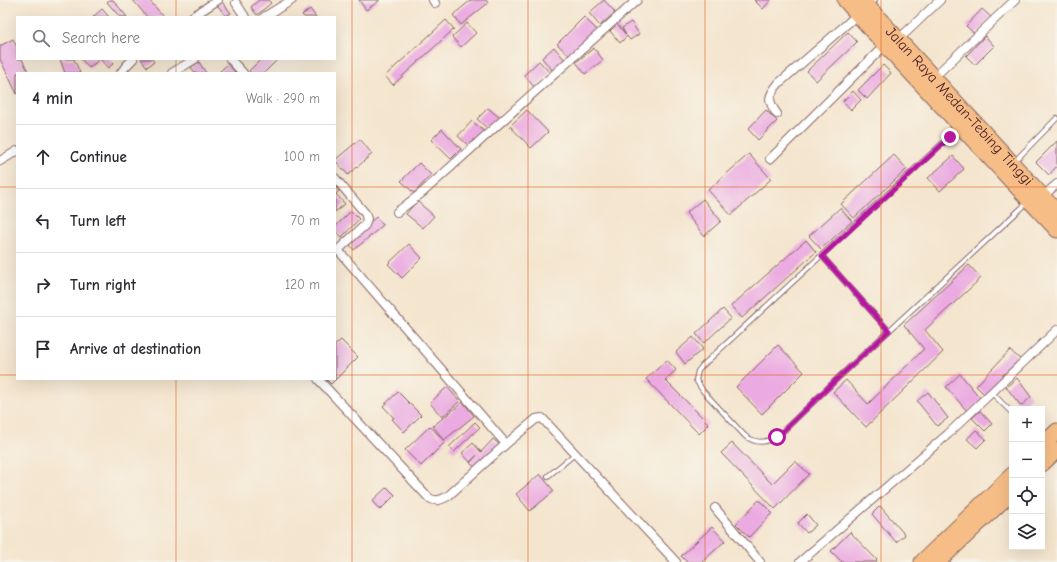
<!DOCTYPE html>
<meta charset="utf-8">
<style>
body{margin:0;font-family:"Comic Neue",sans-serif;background:#f2f2f3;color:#2b2b33}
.controls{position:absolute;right:12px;bottom:12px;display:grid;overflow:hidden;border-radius:0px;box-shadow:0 4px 16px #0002}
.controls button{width:36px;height:36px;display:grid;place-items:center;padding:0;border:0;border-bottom:1px solid #e1e1e2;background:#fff;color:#2b2b33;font:20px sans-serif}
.stop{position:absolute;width:12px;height:12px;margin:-9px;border:3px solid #b5179e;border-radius:50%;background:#fff}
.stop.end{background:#b5179e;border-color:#fff;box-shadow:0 1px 4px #0008}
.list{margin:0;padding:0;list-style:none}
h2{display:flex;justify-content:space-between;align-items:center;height:52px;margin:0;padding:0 16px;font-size:17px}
h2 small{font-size:13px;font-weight:400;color:#7c7c81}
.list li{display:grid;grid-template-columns:26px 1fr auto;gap:12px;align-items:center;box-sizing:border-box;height:64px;padding:0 16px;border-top:1px solid #e1e1e2}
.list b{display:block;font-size:15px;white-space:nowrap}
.list em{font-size:13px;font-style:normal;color:#7c7c81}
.icon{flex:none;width:22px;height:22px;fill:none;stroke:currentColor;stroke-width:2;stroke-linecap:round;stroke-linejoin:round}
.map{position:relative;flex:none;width:1057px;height:562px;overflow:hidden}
.search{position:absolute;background:#fff;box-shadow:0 4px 16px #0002;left:16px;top:16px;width:320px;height:44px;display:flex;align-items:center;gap:10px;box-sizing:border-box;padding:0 14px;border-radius:0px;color:#7c7c81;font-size:15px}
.panel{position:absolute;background:#fff;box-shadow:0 4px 16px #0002;left:16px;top:72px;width:320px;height:308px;border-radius:0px}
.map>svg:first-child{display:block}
</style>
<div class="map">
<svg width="1057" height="562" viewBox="0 0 1057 562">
<rect width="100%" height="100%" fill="#f7f3e8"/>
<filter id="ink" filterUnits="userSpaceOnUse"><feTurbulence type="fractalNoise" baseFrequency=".025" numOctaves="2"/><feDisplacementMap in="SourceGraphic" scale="8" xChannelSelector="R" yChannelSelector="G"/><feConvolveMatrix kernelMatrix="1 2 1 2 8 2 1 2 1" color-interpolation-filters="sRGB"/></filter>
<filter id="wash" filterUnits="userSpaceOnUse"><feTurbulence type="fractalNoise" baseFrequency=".012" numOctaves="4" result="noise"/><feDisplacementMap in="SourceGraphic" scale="16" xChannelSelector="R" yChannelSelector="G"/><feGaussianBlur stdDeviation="0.9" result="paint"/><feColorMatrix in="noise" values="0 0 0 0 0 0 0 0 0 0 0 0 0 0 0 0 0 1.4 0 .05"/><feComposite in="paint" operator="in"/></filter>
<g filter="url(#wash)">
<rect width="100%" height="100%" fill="#f4e5ce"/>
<g id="blocks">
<path fill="#ebaae1" d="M109 0H113L127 17H120L107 2Z
M133 0H149L164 17H147Z
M259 0H268L271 3 257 15 251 7Z
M359 0H379V1L366 10Z
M471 0H486L488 3 461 25 453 15Z
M604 0 615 12 600 26 589 13Z
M754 0H771L763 9Z
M221 1 231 13 226 16 217 5Z
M102 9 109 17H93Z
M310 9 316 17H304L302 15Z
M982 9 991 17 976 35 966 26Z
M584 17 597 30 571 57 557 44Z
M446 20 454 29 393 85 385 76Z
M631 22 639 34 630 40 627 36 620 43 610 31 617 24 626 35 622 28Z
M467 23 476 33 461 47 452 37Z
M848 32 857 42 816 81 807 71Z
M985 36 994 46 975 65 966 56Z
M13 39 17 48V59H22L29 73H17V94L0 59V46Z
M554 47 565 60 553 71 542 58Z
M594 48 603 60 585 74 576 62Z
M60 59H74L80 73H65Z
M81 59H100L89 68Z
M100 59H108L113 64 108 68Z
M141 59H152L154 62 147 67Z
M261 59H278L264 73H251L249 71Z
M539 61 550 73 535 88 524 75Z
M199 62 206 73H195L191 67Z
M228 64 236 73H218Z
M883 65 891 73 867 99 858 90Z
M853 91 861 100 851 110 843 101Z
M488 108 500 118 489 130 477 119Z
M527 110 548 132 531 148 510 126Z
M766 110 777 121 758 140 748 129Z
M472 121 485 132 471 148 458 136Z
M442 129 461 149 451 159 431 140Z
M360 139 372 154 348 175 335 160Z
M1057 141V166L1049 175 1036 162Z
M749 154 771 179 731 215 708 190Z
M894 155 907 169 854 218 841 204Z
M953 156 964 169 940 191 928 178Z
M419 163 431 175 414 193 401 181Z
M335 186 339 191 336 194 345 204 335 212Z
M703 199 721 221 704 236 686 213Z
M417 201 434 216 423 228 406 214Z
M840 208 852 221 821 249 809 236Z
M351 211 359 219 342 237 335 231V227Z
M376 217 383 225 354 250 348 242Z
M806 240 816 252 742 318 731 306Z
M409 244 422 258 402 278 388 264Z
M969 265 981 278 925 330 943 352 866 427 833 392 846 380 868 404 924 349 904 325Z
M723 309 731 318 704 343 696 334Z
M693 337 703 349 685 364 676 352Z
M341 340 358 357 331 384 326 379H335V345Z
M778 345 804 372 762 414 736 387Z
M1010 350 1021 360 986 396 976 386Z
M667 360 676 370 665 380 709 424 699 434 646 379Z
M960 374 982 400 968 412 946 387Z
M1017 378 1031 397 1021 406 1006 387Z
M447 387 460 401 442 417 430 403Z
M398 392 421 415 404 432 392 419 394 418 383 406Z
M928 392 948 418 937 426 917 401Z
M463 402 474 416 444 440 433 426Z
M980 411 992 424 985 431 972 418Z
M475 422 480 427 454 452 449 447Z
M430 426 445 442 421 466 405 450Z
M976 430 986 439 977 448 967 439Z
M493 439 500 445 477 469 470 463 477 455 470 462 462 453 473 443 481 452Z
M732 443 772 484 795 461 809 474 775 509 721 453Z
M540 474 554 491 530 511 516 494Z
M387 487 395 495 380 510 372 501Z
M759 500 772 513 749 537 736 524Z
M880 506 905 535 896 542 872 514Z
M807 514 816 525 807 533 798 523Z
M712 527 725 541 702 562H687L681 556Z
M850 532 877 560 876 562H842L831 551Z"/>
</g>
</g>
<g filter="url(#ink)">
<use href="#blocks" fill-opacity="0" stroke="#866464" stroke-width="1"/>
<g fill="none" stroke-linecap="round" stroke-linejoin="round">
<defs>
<path id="lane" d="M959 128 702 366 698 371 696 380 703 391 745 436C757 444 764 443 777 437L838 378 1028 202
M1014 162 1057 118
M822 256 889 331
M992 393 1012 413
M548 476 575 454"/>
<path id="street" d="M433 0 435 3
M236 3 245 17
M192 17 218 0
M264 17 292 0
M898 40 940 0
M230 59 243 73
M121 73 126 66 133 59
M172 73 195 59
M933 78 1015 0
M777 114C767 100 768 96 779 83L848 23 873 0
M770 159 885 45
M0 161 17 151
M335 178 365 213 367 219 365 225 338 250 506 444 536 419 542 418 676 562
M1043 196 1057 184
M397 212 423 192 637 0
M318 379 429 498C436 502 441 500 448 496L506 444
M715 508 760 562
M800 562 948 434 1057 330"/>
<g id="highway">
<path d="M845 0 885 45 1057 230"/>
<path id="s1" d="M862 0 1057 212"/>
<path d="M1042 446 1057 431"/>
<path d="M1042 464 1057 450"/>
<path d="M922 562 1012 475"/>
<path d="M938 562 1012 492"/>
</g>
</defs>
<use href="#lane" stroke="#866464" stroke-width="6"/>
<use href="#street" stroke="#866464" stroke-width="10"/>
<use href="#highway" stroke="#866464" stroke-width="17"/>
<use href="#lane" stroke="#fff" stroke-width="4"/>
<use href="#street" stroke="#fff" stroke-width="8"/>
<use href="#highway" stroke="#f6be86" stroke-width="15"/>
</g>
</g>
<g fill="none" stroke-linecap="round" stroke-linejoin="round" filter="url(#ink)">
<path stroke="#b5179e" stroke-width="5" d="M777 437 838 378 889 331 822 256 950 137"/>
</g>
<path fill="none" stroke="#e0560e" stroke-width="1" stroke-opacity="0.55" d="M176 0V17M352 0V562M528 0V562M705 0V562M881 0V562M176 59V73M0 187H17M335 187H1057M0 375H17M335 375H1057M176 379V562"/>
<g text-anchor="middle" stroke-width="3" stroke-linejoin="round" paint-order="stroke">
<g font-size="15" fill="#4a1f2b" stroke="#f7f3e8">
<text dy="5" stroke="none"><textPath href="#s1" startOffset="144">Jalan Raya Medan-Tebing Tinggi</textPath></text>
</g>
</g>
</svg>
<div class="controls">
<button>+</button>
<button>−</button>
<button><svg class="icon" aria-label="locate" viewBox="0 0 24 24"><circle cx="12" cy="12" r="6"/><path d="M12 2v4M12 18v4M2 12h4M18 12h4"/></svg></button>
<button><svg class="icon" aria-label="layers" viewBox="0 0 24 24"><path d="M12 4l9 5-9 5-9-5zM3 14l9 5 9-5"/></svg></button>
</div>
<div class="stop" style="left:777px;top:437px"></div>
<div class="stop end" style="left:950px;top:137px"></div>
<div class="search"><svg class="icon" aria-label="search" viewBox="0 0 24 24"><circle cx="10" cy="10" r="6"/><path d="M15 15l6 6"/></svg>Search here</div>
<section class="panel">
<h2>4 min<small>Walk · 290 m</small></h2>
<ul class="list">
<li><svg class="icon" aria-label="ahead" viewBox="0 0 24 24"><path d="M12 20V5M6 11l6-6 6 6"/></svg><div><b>Continue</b></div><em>100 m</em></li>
<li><svg class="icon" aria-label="left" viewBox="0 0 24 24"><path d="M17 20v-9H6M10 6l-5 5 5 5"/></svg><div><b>Turn left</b></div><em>70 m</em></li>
<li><svg class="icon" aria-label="right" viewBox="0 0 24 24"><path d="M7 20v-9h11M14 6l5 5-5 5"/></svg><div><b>Turn right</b></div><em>120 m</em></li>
<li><svg class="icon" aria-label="arrive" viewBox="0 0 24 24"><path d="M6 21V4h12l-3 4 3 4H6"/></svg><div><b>Arrive at destination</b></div></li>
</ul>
</section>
</div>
